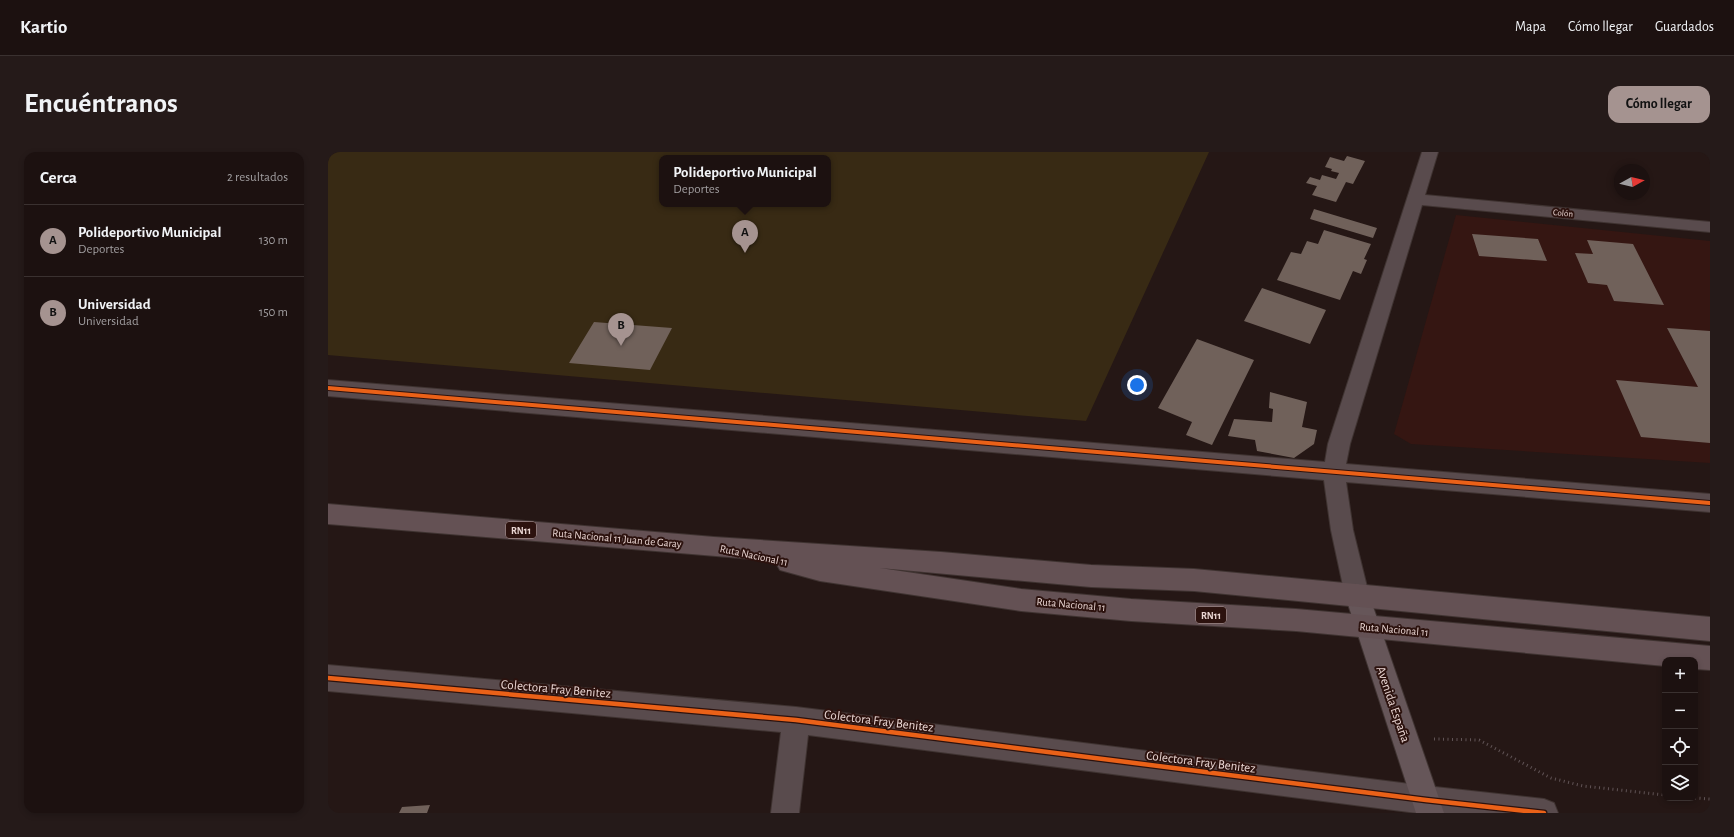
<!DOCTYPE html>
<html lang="es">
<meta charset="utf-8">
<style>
body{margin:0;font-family:"Alegreya Sans",sans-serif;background:#251a19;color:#f1f3f6}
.controls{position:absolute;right:12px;bottom:12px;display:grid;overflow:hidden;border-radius:8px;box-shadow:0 2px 6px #0003}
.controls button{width:36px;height:36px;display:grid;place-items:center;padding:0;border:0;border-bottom:1px solid #3a3130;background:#1c1110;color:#f1f3f6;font:20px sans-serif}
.compass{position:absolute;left:1286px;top:12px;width:36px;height:36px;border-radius:50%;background:#1c1110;box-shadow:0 2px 6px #0003;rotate:82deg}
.you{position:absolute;left:809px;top:233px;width:14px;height:14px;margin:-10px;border:3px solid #fff;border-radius:50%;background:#1a73e8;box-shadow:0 0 0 6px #1a73e833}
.badge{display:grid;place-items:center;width:26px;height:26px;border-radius:50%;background:#a59390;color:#111;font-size:13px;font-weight:700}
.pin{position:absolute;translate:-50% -33px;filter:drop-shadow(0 1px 2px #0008)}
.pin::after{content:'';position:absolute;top:21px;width:14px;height:12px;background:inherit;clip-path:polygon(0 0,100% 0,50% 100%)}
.popup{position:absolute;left:331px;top:3px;width:172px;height:52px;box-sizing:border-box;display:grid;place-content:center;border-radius:8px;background:#1c1110;filter:drop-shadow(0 1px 3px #0005);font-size:13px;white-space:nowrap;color:#a09d9f}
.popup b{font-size:15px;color:#f1f3f6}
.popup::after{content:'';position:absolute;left:50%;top:100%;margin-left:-8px;border:8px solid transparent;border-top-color:#1c1110}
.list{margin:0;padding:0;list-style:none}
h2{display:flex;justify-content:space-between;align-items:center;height:52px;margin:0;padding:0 16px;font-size:17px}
h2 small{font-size:13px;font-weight:400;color:#a09d9f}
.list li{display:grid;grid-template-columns:26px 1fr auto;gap:12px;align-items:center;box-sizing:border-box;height:72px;padding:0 16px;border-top:1px solid #3a3130}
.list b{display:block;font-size:15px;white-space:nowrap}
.list p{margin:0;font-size:13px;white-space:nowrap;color:#a09d9f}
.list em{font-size:13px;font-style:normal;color:#a09d9f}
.icon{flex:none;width:22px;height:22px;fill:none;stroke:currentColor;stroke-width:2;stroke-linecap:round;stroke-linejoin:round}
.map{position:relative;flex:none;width:1382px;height:661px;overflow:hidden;border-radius:12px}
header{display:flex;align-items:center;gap:24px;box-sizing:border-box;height:56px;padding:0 20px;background:#1c1110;border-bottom:1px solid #3a3130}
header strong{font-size:19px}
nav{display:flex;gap:22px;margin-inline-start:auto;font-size:14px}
.intro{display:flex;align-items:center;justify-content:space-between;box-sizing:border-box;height:96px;padding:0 24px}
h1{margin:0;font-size:28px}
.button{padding:10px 18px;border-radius:12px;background:#a59390;color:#111;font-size:14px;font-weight:700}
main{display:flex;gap:24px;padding:0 24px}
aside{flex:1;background:#1c1110;border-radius:12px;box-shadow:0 2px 6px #0003}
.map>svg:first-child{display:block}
</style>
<header>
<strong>Kartio</strong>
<nav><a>Mapa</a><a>Cómo llegar</a><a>Guardados</a></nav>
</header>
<div class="intro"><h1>Encuéntranos</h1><a class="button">Cómo llegar</a></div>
<main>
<aside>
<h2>Cerca<small>2 resultados</small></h2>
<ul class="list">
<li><span class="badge">A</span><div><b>Polideportivo Municipal</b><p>Deportes</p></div><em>130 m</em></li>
<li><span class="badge">B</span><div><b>Universidad</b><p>Universidad</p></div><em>150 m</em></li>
</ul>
</aside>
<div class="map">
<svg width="1382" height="661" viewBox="0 0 1382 661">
<rect width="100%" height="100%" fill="#251715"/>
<path fill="#351612" d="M1128 63 1382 89V311L1083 292 1066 282Z"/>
<path fill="#382a14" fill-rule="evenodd" d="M0 0H881L758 269 0 203ZM334 6H500V52H334Z"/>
<path fill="#70615a" d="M1019 4 1037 9 1025 32 1018 30 1008 50 984 43 989 34 978 31 982 25 992 28 994 23 1008 27 1011 21 1003 19 1004 17 997 15 1002 5 1016 9Z
M986 57 1049 76 1045 86 982 67Z
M996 78 1043 92 1036 107 1039 108 1033 122 1025 119 1012 148 949 128 963 100 973 102 979 89 990 92Z
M1144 82 1210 87 1219 109 1151 104Z
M1259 88 1305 92 1336 153 1286 149 1279 133 1260 131 1247 101 1265 102Z
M934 136 998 158 982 192 916 169Z
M266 170 344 176 322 218 241 211Z
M1339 176 1382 179V291L1313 285 1288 228 1370 235Z
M869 187 926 208 884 293 858 283 864 270 830 256Z
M942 240 979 250 974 275 989 278 986 292 966 306 929 299 927 288 900 284 906 267 944 270 945 257 941 256Z
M102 653 99 661H71L74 655Z"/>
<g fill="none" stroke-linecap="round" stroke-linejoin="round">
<defs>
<path id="minor" d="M1094 0H1110L1097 43 1382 70V80L1094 53 1022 292 1018 312 1382 342V360L1018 330 1025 378 1041 443 1038 451 1029 454 1020 451 1017 443 1003 378 996 328 0 244V228L997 310 1000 292Z
M0 513 468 555 1098 634 1216 647 1226 651 1230 661H1089L480 583 471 661H443L453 580 0 539Z"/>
<path id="secondary" d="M1029 432 1038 435 1041 443 1116 661H1088L1017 443 1020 435Z"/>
<path id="trunk" d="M0 352 386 385 613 400 763 413 866 417 1382 465V489L866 439 763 435 552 416 693 437 803 447 968 457 1382 494V518L1367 517V508H1337V514L968 479 803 469 693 459 492 429 452 418 448 411 449 409 0 372Z"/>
</defs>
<use href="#minor" stroke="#3f3331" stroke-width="2"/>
<use href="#secondary" stroke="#3f3331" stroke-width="2"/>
<use href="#trunk" stroke="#3f3331" stroke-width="2"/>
<path stroke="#615456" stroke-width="3" stroke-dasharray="1 3.5" stroke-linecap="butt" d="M1106 587 1151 588 1223 626 1255 634 1337 643
M1367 646 1382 647"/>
<use href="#minor" fill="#594b4d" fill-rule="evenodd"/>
<use href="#secondary" fill="#665659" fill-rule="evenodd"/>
<use href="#trunk" fill="#645154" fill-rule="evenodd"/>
<defs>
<path id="cycleway-far1" d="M0 236 1382 351"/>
<path id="cycleway" d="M0 526 468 568 1098 648 1216 661"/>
</defs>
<use href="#cycleway-far1" stroke="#2c120e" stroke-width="6"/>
<use href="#cycleway" stroke="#2c120e" stroke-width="7"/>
<use href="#cycleway-far1" stroke="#ea6118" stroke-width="4"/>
<use href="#cycleway" stroke="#ea6118" stroke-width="4.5"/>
</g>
<g text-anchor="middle" stroke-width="4" stroke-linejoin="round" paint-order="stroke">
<g font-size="9" fill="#ead6d3" stroke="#2c120e">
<text transform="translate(1235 61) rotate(5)" y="3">Colón</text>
</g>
<g fill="#2c120e" stroke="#b19b98" stroke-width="1">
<rect x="178" y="370" width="30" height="16" rx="3"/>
<rect x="868" y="455" width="30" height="16" rx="3"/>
</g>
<g font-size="10" font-weight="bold" fill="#ead6d3">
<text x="193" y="382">RN11</text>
<text x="883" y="467">RN11</text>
</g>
<g font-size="11" fill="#ead6d3" stroke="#2c120e">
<text transform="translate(289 386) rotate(5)" y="4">Ruta Nacional 11 Juan de Garay</text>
<text transform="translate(426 403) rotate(12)" y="4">Ruta Nacional 11</text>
<text transform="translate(743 452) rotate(5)" y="4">Ruta Nacional 11</text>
<text transform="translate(1066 477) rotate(5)" y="4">Ruta Nacional 11</text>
</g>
<g font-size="13" fill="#ead6d3" stroke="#2c120e">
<text transform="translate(228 536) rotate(5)" y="5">Colectora Fray Benitez</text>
<text transform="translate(1066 552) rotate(71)" y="5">Avenida España</text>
<text transform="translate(551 568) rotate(7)" y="5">Colectora Fray Benitez</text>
<text transform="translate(873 609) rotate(7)" y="5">Colectora Fray Benitez</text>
</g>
</g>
</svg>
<div class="controls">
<button>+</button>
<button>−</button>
<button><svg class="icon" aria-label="locate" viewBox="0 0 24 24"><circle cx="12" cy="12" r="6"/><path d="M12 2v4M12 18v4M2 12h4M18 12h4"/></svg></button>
<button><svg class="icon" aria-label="layers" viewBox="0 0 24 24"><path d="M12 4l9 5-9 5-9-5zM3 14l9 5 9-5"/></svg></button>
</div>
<svg class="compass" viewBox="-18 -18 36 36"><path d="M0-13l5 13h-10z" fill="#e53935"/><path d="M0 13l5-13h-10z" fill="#a09d9f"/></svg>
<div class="you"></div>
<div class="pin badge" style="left:417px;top:101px">A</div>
<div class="popup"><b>Polideportivo Municipal</b>Deportes</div>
<div class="pin badge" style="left:293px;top:194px">B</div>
</div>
</main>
